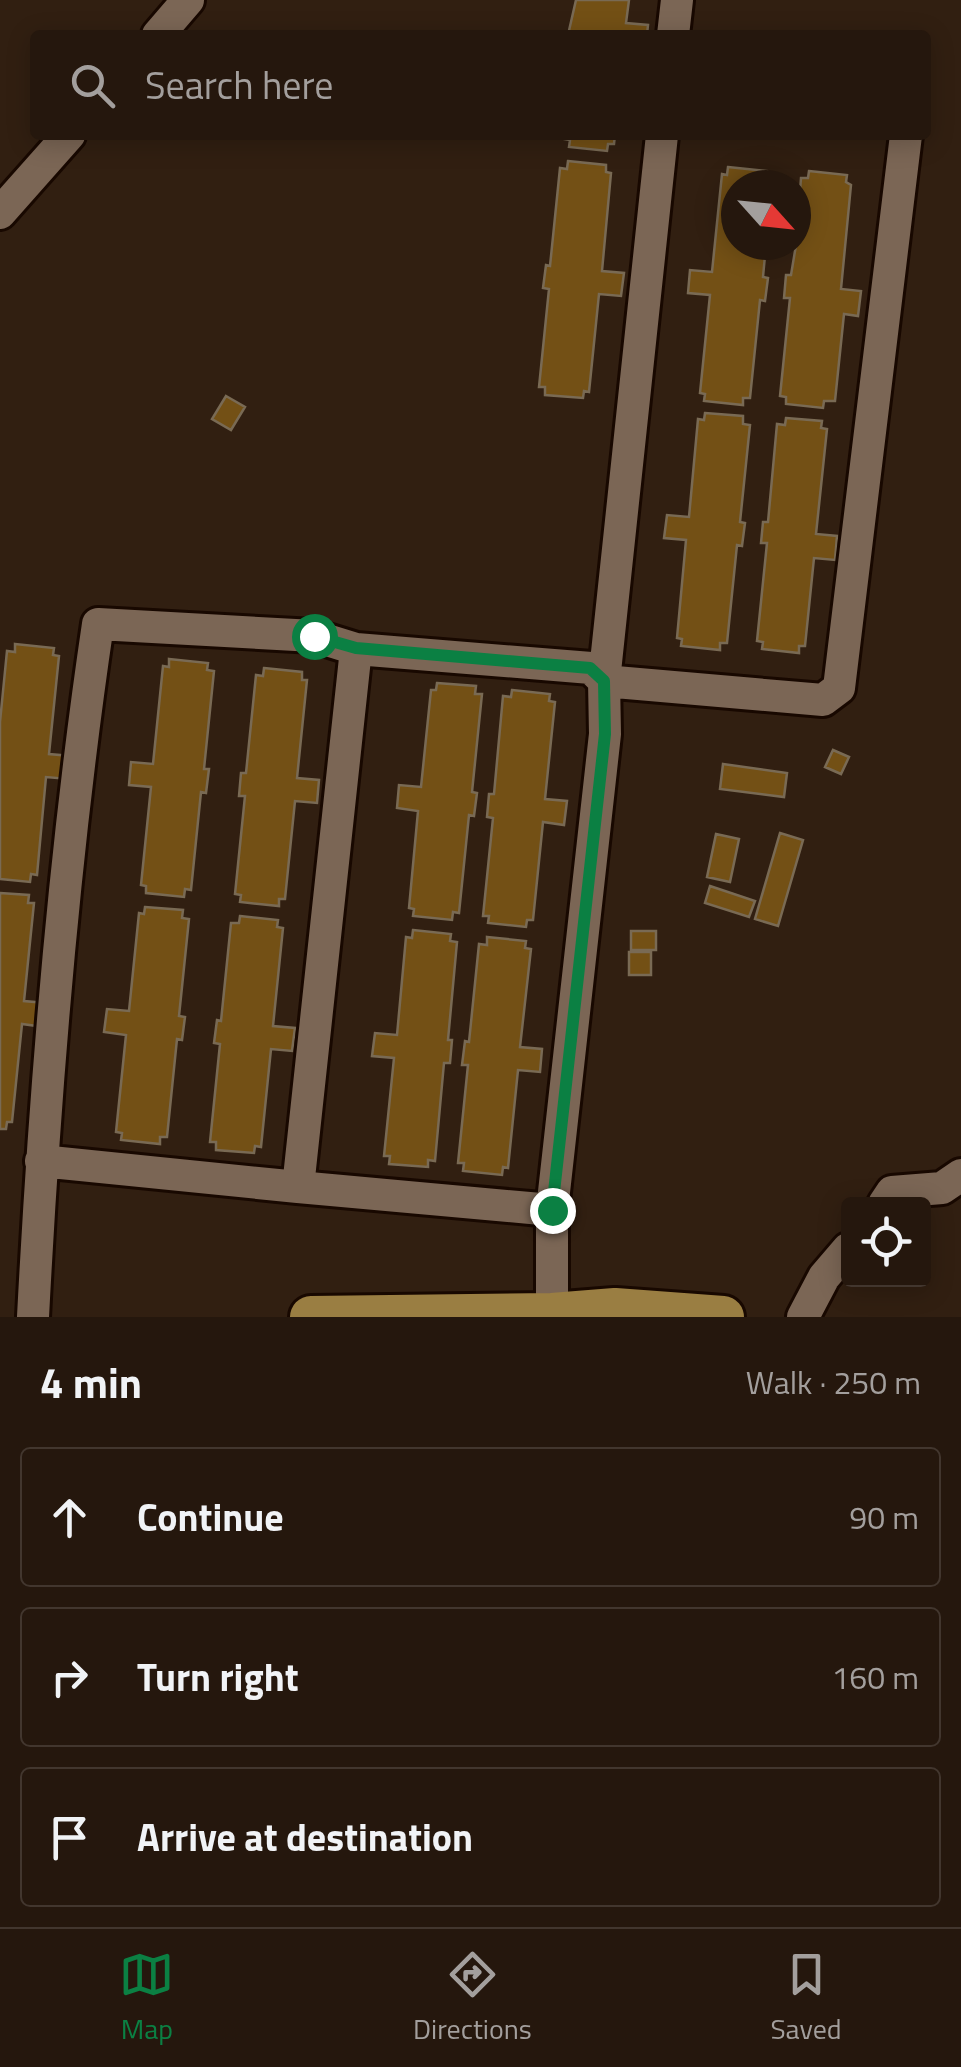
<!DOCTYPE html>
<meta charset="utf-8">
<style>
body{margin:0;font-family:"Titillium Web",sans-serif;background:#2d2016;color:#f1f3f6}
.controls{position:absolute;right:30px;bottom:30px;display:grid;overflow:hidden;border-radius:10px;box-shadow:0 5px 25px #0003}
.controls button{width:90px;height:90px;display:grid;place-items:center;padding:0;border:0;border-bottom:2px solid #42362e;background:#25170d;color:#f1f3f6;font:50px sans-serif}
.compass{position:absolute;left:721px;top:170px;width:90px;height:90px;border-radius:50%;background:#25170d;box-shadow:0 5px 25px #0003;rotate:117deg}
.stop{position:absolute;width:30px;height:30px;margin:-22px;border:8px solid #0b8043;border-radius:50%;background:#fff}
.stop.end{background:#0b8043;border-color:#fff;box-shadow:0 2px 10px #0008}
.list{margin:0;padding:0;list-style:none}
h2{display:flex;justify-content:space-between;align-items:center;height:130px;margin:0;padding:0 40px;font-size:42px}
h2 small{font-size:32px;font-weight:400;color:#a39f9d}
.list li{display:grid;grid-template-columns:65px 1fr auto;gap:30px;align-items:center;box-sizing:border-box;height:140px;margin:0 20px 20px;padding:0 20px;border:2px solid #42362e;border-radius:10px}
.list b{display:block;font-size:38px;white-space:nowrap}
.list em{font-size:32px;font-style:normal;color:#a39f9d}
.icon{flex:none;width:55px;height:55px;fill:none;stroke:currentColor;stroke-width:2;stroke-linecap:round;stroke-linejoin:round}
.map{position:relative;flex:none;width:961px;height:1317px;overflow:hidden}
.search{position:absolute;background:#25170d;box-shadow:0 5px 25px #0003;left:30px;right:30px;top:30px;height:110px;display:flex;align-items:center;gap:25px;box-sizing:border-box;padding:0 35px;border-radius:10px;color:#a39f9d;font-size:38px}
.sheet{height:610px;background:#25170d}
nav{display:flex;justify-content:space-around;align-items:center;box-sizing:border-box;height:140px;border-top:2px solid #42362e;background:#25170d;font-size:28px;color:#a39f9d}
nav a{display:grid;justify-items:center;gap:5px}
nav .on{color:#0b8043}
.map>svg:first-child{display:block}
</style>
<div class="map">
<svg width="961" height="1317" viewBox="0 0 961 1317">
<rect width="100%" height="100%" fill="#311f11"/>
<path fill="#735015" stroke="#796a54" stroke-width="2.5" d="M576 0H629L626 23 648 25 647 35H568Z
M564 135H615L614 144H608L607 151 569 147 570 140 564 139Z
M568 161 606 165V172L611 173 602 271 624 273 621 296 599 294 589 392 584 391 583 398 545 395V387H539L549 289 543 288 546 265 550 266 560 168 567 169Z
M728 167 767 171 766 179 773 180 772 185H736V245H766L763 277 768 278 765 301 760 300 750 398H743V405L704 401 705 394 700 393 710 295 688 293 690 270 712 272 722 174 727 175Z
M809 171 847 175 846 182 851 185 841 289 861 291 858 316 844 314 835 401H824L823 408 786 404V397L780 396 790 298H784L786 275H791L796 245 801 178H808Z
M226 396 245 407 231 430 212 419Z
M705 413 743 416V424L750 425 740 522 745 523 742 546 737 545 727 643H720V650L681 646 682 639 677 638 686 540 664 538 667 515 689 517 698 419 704 420Z
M786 418 822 421 821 428 827 429 816 534 837 536 835 560 814 558 805 646H799V653L762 649 763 642 757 641 767 543H761L763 522H768L777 424 785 425Z
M15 644 54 648 53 655 59 656 49 754 71 756 68 779 46 777 37 875 31 874 30 882 0 879V722L7 651 15 652Z
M169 659 208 663 207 670 214 671 204 769H209L206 793 201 792 191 890 185 889 184 897 146 893V886L141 885 151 787 129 785 131 762 153 764 163 666 169 667Z
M264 668 302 672V680H307L297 778 319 780 317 803 295 801 285 899H279V906L240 902 241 895 235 894 245 796H239L241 773H246L256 675 263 676Z
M437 683 476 686 475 694H482L472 792 477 793 474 816 469 815 459 913 453 912 452 920 413 916 414 909 409 908 418 811 397 808 399 785 421 787 431 690H436Z
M512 690 550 694 549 701 555 702 545 799 567 801 564 825 543 822 533 920H527L526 927 488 923 489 916H483L493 818 487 817 489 794H494L503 696 511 697Z
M833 750 849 757 841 774 825 767Z
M723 764 787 773 784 797 720 789Z
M780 833 803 840 778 926 755 919Z
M716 834 739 839 730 882 707 877Z
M710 886 755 901 749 917 705 903Z
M0 893 29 895 28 903H34L24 1001 46 1003 44 1027 22 1024 12 1122H7L6 1129H0Z
M145 907 183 910 182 918 189 919 179 1016 185 1017 182 1040 177 1039 167 1137H160V1144L121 1140 122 1133 116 1132 126 1035 104 1032 107 1009 129 1011 139 913 144 914Z
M240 916 278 920 277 927 283 928 273 1026 295 1028 292 1051 271 1049 261 1147 255 1146 254 1153 216 1150V1142H210L220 1044 214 1043 217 1020 221 1021 231 923H239Z
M413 930 451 934 450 941 457 942 448 1040H452L450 1063H444L435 1161 428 1160V1167L389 1164 390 1156H384L394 1058 372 1056 375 1033 397 1035 406 937 412 938Z
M631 931H656V950H631Z
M487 937 526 941 525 948 531 949 520 1047 542 1049 540 1072 518 1070 508 1168 503 1167 502 1175 463 1171 464 1163H458L468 1065H462L465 1041 469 1042 479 944 487 945Z
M629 952H651V975H629Z"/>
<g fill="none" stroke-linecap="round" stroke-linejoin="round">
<defs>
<path id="minor" d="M158 35 188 0
M673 35 677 0
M662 135 604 681 823 700 839 688 906 135
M0 213 69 135
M356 649 591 668 604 681 605 734 552 1210V1314
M41 1161 298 1187
M884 1204 892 1192 942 1188 961 1175
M33 1317C45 1086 64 853 98 624L314 636 356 649 298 1187 552 1210
M803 1317 824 1277 848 1249"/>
<path id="major" d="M311 1317 552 1314 615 1309 723 1317"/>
</defs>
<use href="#minor" stroke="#180800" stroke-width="38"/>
<use href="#major" stroke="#180800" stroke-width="48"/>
<use href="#minor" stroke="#7b6655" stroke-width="32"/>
<use href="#major" stroke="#9a7e42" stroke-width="42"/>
</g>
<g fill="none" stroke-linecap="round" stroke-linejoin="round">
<path stroke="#0b8043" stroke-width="12" d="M314 636 356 648 590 668 604 681 605 734 552 1210"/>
</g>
</svg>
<div class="controls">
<button><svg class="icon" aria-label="locate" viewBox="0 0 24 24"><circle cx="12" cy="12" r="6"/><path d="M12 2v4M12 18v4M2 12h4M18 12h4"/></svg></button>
</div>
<svg class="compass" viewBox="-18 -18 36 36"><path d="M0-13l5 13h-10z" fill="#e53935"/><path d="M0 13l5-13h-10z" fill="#a39f9d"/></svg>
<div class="stop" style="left:314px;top:636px"></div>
<div class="stop end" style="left:552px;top:1210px"></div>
<div class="search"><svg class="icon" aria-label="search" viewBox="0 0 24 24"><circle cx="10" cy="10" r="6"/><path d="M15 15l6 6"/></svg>Search here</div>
</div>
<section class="sheet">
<h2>4 min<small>Walk · 250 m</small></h2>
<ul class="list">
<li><svg class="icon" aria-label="ahead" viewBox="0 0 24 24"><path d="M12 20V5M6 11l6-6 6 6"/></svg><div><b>Continue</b></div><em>90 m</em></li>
<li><svg class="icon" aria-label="right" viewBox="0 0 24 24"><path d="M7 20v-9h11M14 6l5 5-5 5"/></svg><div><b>Turn right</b></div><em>160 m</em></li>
<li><svg class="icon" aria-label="arrive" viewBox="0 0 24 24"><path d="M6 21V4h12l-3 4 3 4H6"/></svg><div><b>Arrive at destination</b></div></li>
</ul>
</section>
<nav>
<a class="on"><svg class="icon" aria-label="map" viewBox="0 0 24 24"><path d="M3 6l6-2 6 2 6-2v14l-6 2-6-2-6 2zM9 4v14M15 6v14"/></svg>Map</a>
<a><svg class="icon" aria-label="directions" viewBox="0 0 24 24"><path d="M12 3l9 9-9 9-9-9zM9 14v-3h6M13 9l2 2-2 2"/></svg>Directions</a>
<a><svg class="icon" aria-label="saved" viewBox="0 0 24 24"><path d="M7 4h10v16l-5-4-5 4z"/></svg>Saved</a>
</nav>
